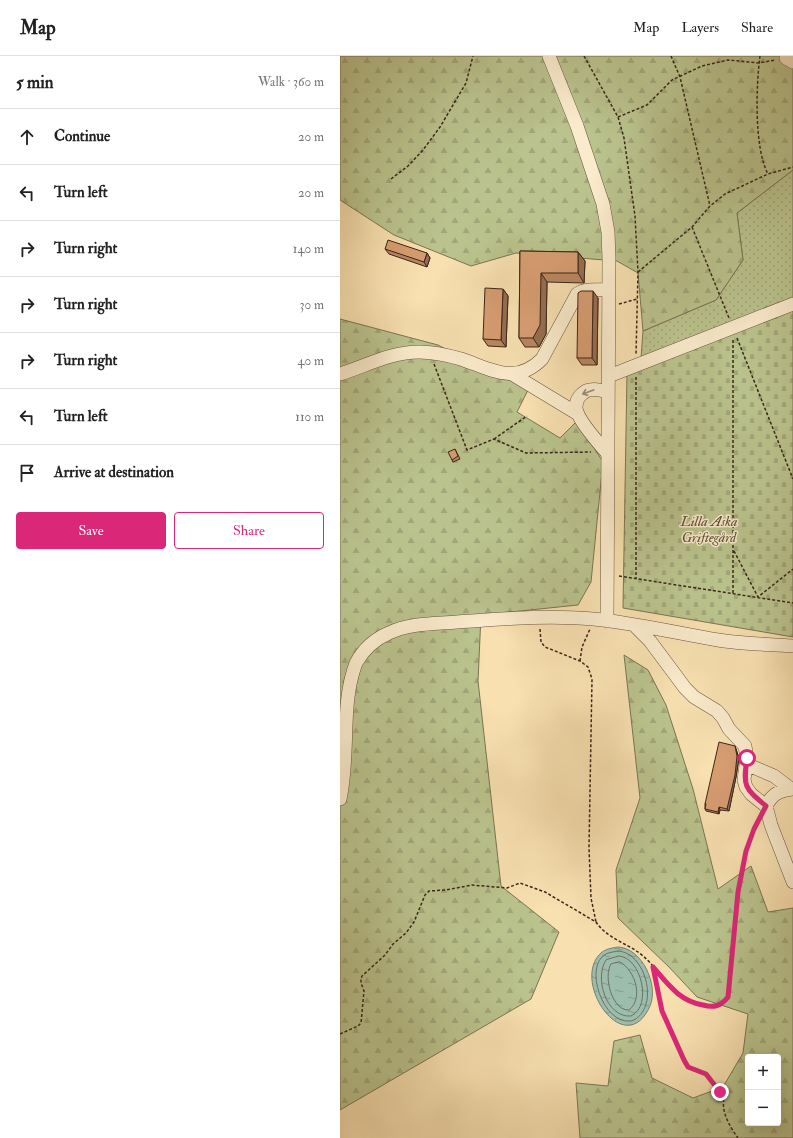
<!DOCTYPE html>
<meta charset="utf-8">
<style>
body{margin:0;font-family:"IM FELL Double Pica",serif;background:#f2f2f2;color:#222}
.controls{position:absolute;right:12px;bottom:12px;display:grid;overflow:hidden;border-radius:4px;box-shadow:0 4px 16px #0002}
.controls button{width:36px;height:36px;display:grid;place-items:center;padding:0;border:0;border-bottom:1px solid #e0e0e0;background:#fff;color:#222;font:20px sans-serif}
.stop{position:absolute;width:12px;height:12px;margin:-9px;border:3px solid #db2777;border-radius:50%;background:#fff}
.stop.end{background:#db2777;border-color:#fff;box-shadow:0 1px 4px #0008}
.list{margin:0;padding:0;list-style:none}
h2{display:flex;justify-content:space-between;align-items:center;height:52px;margin:0;padding:0 16px;font-size:17px}
h2 small{font-size:13px;font-weight:400;color:#767676}
.list li{display:grid;grid-template-columns:26px 1fr auto;gap:12px;align-items:center;box-sizing:border-box;height:56px;padding:0 16px;border-top:1px solid #e0e0e0}
.list b{display:block;font-size:15px;white-space:nowrap}
.list em{font-size:13px;font-style:normal;color:#767676}
.actions{display:flex;gap:8px;padding:12px 16px}
.actions a{flex:1;padding:9px 0;border:1px solid #db2777;border-radius:4px;text-align:center;font-size:14px;color:#db2777}
.actions .main{background:#db2777;color:#fff}
.icon{flex:none;width:22px;height:22px;fill:none;stroke:currentColor;stroke-width:2;stroke-linecap:round;stroke-linejoin:round}
.map{position:relative;flex:none;width:453px;height:1082px;overflow:hidden}
header{display:flex;align-items:center;gap:24px;box-sizing:border-box;height:56px;padding:0 20px;background:#fff;border-bottom:1px solid #e0e0e0}
header strong{font-size:19px}
nav{display:flex;gap:22px;margin-inline-start:auto;font-size:14px}
main{display:flex}
aside{flex:1;background:#fff}
.map>svg:first-child{display:block}
</style>
<header>
<strong>Map</strong>
<nav><a>Map</a><a>Layers</a><a>Share</a></nav>
</header>
<main>
<aside>
<h2>5 min<small>Walk · 360 m</small></h2>
<ul class="list">
<li><svg class="icon" aria-label="ahead" viewBox="0 0 24 24"><path d="M12 20V5M6 11l6-6 6 6"/></svg><div><b>Continue</b></div><em>20 m</em></li>
<li><svg class="icon" aria-label="left" viewBox="0 0 24 24"><path d="M17 20v-9H6M10 6l-5 5 5 5"/></svg><div><b>Turn left</b></div><em>20 m</em></li>
<li><svg class="icon" aria-label="right" viewBox="0 0 24 24"><path d="M7 20v-9h11M14 6l5 5-5 5"/></svg><div><b>Turn right</b></div><em>140 m</em></li>
<li><svg class="icon" aria-label="right" viewBox="0 0 24 24"><path d="M7 20v-9h11M14 6l5 5-5 5"/></svg><div><b>Turn right</b></div><em>30 m</em></li>
<li><svg class="icon" aria-label="right" viewBox="0 0 24 24"><path d="M7 20v-9h11M14 6l5 5-5 5"/></svg><div><b>Turn right</b></div><em>40 m</em></li>
<li><svg class="icon" aria-label="left" viewBox="0 0 24 24"><path d="M17 20v-9H6M10 6l-5 5 5 5"/></svg><div><b>Turn left</b></div><em>110 m</em></li>
<li><svg class="icon" aria-label="arrive" viewBox="0 0 24 24"><path d="M6 21V4h12l-3 4 3 4H6"/></svg><div><b>Arrive at destination</b></div></li>
</ul>
<div class="actions"><a class="main">Save</a><a>Share</a></div>
</aside>
<div class="map">
<svg width="453" height="1082" viewBox="0 0 453 1082">
<defs>
<pattern id="grass-dots" width="8" height="8" patternUnits="userSpaceOnUse"><rect width="8" height="8" fill="#bac38d"/><path d="M2 2h.1M6 6h.1" fill="none" stroke="#a1a779" stroke-width="1.8" stroke-linecap="round"/></pattern>
<pattern id="forest-firs" width="22" height="20" patternUnits="userSpaceOnUse"><rect width="22" height="20" fill="#bac38d"/><path d="M5 1l3.5 6h-7zM16 11l3.5 6h-7z" fill="#a1a779"/></pattern>
<pattern id="cemetery-stones" width="16" height="16" patternUnits="userSpaceOnUse"><rect width="16" height="16" fill="#bac38d"/><path d="M2 7V4a2 2 0 0 1 4 0v3zM10 15v-3a2 2 0 0 1 4 0v3z" fill="#a1a779"/></pattern>
<pattern id="water-ripples" width="26" height="14" patternUnits="userSpaceOnUse"><rect width="26" height="14" fill="#9dbdac"/><path d="M2 4q2-2 4 0t4 0M15 11q2-2 4 0t4 0" fill="none" stroke="#81998b"/></pattern>
</defs>
<rect width="100%" height="100%" fill="#f8e0b0"/>
<filter id="stains"><feTurbulence type="fractalNoise" baseFrequency=".005" numOctaves="4"/><feColorMatrix values="0 0 0 0 .2 0 0 0 0 .09 0 0 0 0 .02 0 0 0 .5 -.17"/></filter>
<radialGradient id="worn" r=".72"><stop offset=".6" stop-color="#630" stop-opacity="0"/><stop offset="1" stop-color="#630" stop-opacity=".3"/></radialGradient>
<path fill="url(#grass-dots)" stroke="#7a7454" d="M453 114V242L301 302 303 275 376 244 403 204 397 157Z"/>
<path fill="url(#forest-firs)" stroke="#7a7454" fill-rule="evenodd" d="M0 0H453V114L397 157 403 204 376 244 303 275 298 217 277 205 176 197 131 210 54 179 0 144Z
M0 263 98 289 154 318 189 332 177 356 220 382 237 365 263 406 251 526 238 549 141 559 138 625 161 830 219 876 191 943 0 1054Z
M284 599 308 614 326 649 353 733 378 833 411 810 428 856 453 852V1082H240L236 1027 268 1030 274 985 300 979 312 1022 353 1042 383 1031 403 997 408 958 357 941 329 911 278 862 276 814 300 742ZM408 1001H438V1067H408Z"/>
<path fill="url(#cemetery-stones)" stroke="#7a7454" d="M453 251V581L283 552 287 317Z"/>
<path fill="url(#water-ripples)" stroke="#758172" d="M278 891C302 892 319 929 310 950 285 1006 230 925 261 897 265 893 272 892 278 891Z"/>
<g fill="none" stroke-linecap="round" stroke-linejoin="round">
<path stroke="#6c7264" stroke-width="1" d="M278 895C300 896 312 929 306 948 304 955 299 963 291 965 263 969 243 910 266 898 270 896 274 896 278 895Z
M279 900C301 901 313 950 291 960 266 962 254 921 266 904Z
M280 906C295 914 304 942 289 954 272 955 263 920 271 908Z"/>
<defs>
<path id="minor" d="M209 0 237 70 263 148 268 176 269 203 267 565
M446 2 453 6
M0 318C26 310 51 296 79 296 93 296 107 299 121 303 151 313 175 330 202 303L237 238C245 232 259 234 269 234
M172 318 238 358
M269 320 453 248
M268 398C260 389 237 363 236 352 236 347 238 341 242 338 249 331 260 334 268 336
M294 569 310 585 345 632 354 641 377 655 383 662 389 673 405 690 407 702 404 724 406 731 411 738 426 750 431 769 453 826
M406 708 434 720 451 733
M0 743C10 698 0 649 16 607 23 594 35 583 49 577 69 567 95 568 117 566 162 563 207 559 253 563 295 567 336 577 378 584 402 588 428 588 453 590
M426 750C433 737 439 735 453 733"/>
</defs>
<use href="#minor" stroke="#6a5440" stroke-width="14"/>
<path stroke="#3a261b" stroke-width="1.5" stroke-dasharray="3 2" stroke-linecap="butt" d="M244 0 278 61 284 82 295 160 298 216 296 298
M331 0 340 21 370 150
M420 0C416 30 414 92 428 118
M278 61 307 49 332 24 362 10 388 4 419 7 435 4
M51 123 68 110 83 94 100 71 126 27 133 0
M352 171 389 262
M298 216 352 171 370 150 385 138 428 118 453 111
M279 248 297 243
M397 282 453 423
M393 284V538
M94 308 127 394 154 383 186 397 251 396
M296 321V522
M154 383 187 360
M394 495 418 541 453 513
M279 520 453 547
M200 573 201 586 205 591 240 605 248 611 252 623 249 792 251 842 256 866
M240 605 242 591 250 573
M313 913 322 955 344 1004 348 1011 366 1018 384 1042C381 1056 390 1071 398 1082
M0 978 18 970 21 967 24 935 21 927V923L22 920 45 899 53 888 66 877 74 866 85 839 89 835 106 834 132 829 167 832 180 827 205 836 256 866C266 881 285 887 298 896 324 915 328 942 364 949 374 952 381 950 388 941L398 836 406 795 418 765"/>
<use href="#minor" stroke="#faebcc" stroke-width="13"/>
</g>
<path fill="#b88761" stroke="#3a261b" d="M45 193 87 197 90 202 87 211 49 198Z
M180 195 238 196 245 205 244 227 207 226 206 278 199 291H185L179 282Z
M163 233 168 240 166 291 148 290 143 283Z
M258 242 257 309H242L237 302Z
M115 393 120 403 113 406 112 404Z
M395 690 399 702 396 721 389 755 380 754 379 758 366 755 365 753V748Z"/>
<path fill="#966e4f" stroke="#3a261b" d="M238 196 245 205 244 227 238 217Z
M87 197 90 202 87 211 84 206Z
M201 217 207 226 206 278 199 291 193 282Z
M163 233 168 240 166 291 161 284Z
M253 235 258 242 257 309 252 302Z
M395 690 399 702 396 721 389 755 387 753Z
M379 751 380 754 379 758 378 756Z"/>
<path fill="#d69d71" stroke="#3a261b" d="M48 184 87 197 84 206 45 193Z
M180 195 238 196V217H201L200 269 193 282H179Z
M145 232 163 233 161 284 143 283Z
M241 235H253L252 302H237L238 237Z
M115 393 118 400 112 404 108 396Z
M379 686 395 690 397 700 395 719 387 753 379 751 378 756 365 753 366 748H365Z"/>
<defs><path id="oneway-shaft" d="M-6 0H5M1.5-3L5.5 0L1.5 3" fill="none" stroke-width="1.6" stroke-linecap="round" stroke-linejoin="round"/></defs>
<use stroke="#9a8874" href="#oneway-shaft" transform="translate(248 336) rotate(160)"/>
<g fill="none" stroke-linecap="round" stroke-linejoin="round">
<path stroke="#db2777" stroke-width="5" d="M380 1036 366 1018 348 1011 344 1004 322 955 313 911C328 928 339 945 363 949 374 952 381 950 388 941L398 836 406 795 414 773 426 750C404 732 403 730 407 702"/>
</g>
<g text-anchor="middle" stroke-width="3" stroke-linejoin="round" paint-order="stroke">
<g font-size="14" font-style="italic" fill="#5a4d38" stroke="#faebcc">
<text x="369" y="470">Lilla Aska<tspan x="369" dy="16">Griftegård</tspan></text>
</g>
</g>
<rect width="100%" height="100%" filter="url(#stains)"/>
<rect width="100%" height="100%" fill="url(#worn)"/>
</svg>
<div class="controls">
<button>+</button>
<button>−</button>
</div>
<div class="stop" style="left:407px;top:702px"></div>
<div class="stop end" style="left:380px;top:1036px"></div>
</div>
</main>
